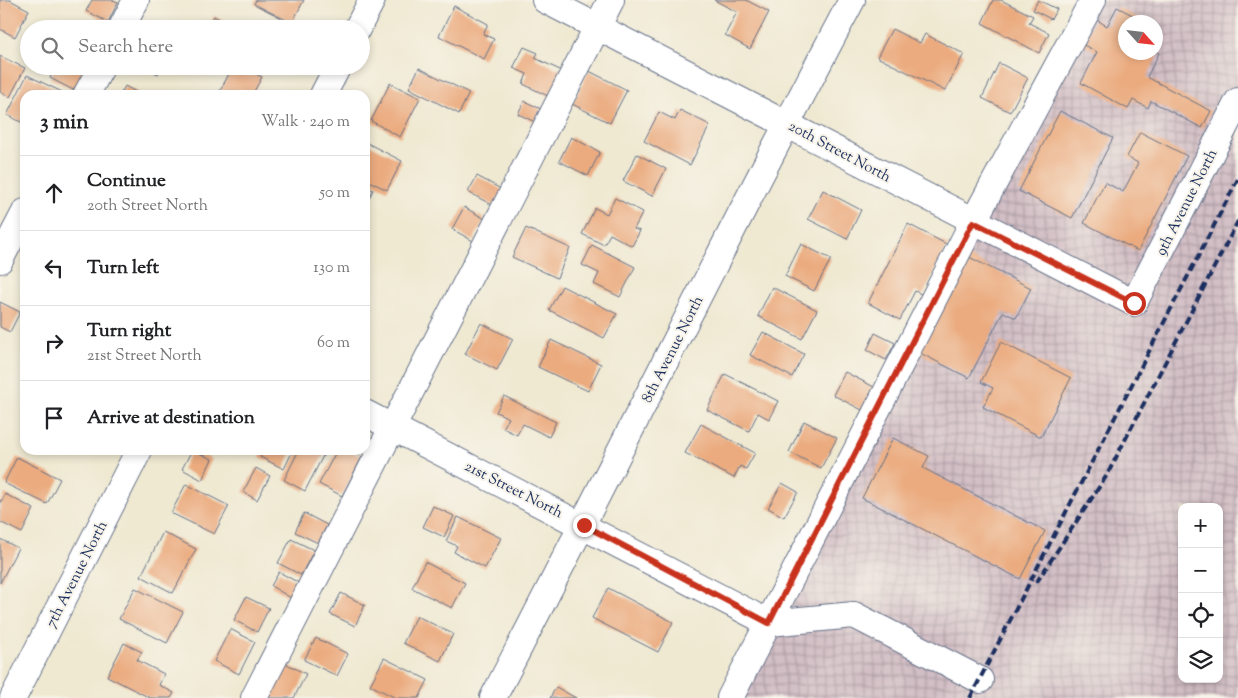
<!DOCTYPE html>
<meta charset="utf-8">
<style>
body{margin:0;font-family:"Sorts Mill Goudy",serif;background:#f6f6f6;color:#202124}
.controls{position:absolute;right:15px;bottom:15px;display:grid;overflow:hidden;border-radius:10px;box-shadow:0 2px 8px #0003}
.controls button{width:45px;height:45px;display:grid;place-items:center;padding:0;border:0;border-bottom:1px solid #e0e0e0;background:#fff;color:#202124;font:25px sans-serif}
.compass{position:absolute;left:1118px;top:15px;width:45px;height:45px;border-radius:50%;background:#fff;box-shadow:0 2px 8px #0003;rotate:117deg}
.stop{position:absolute;width:15px;height:15px;margin:-11px;border:4px solid #c8321e;border-radius:50%;background:#fff}
.stop.end{background:#c8321e;border-color:#fff;box-shadow:0 1px 5px #0008}
.list{margin:0;padding:0;list-style:none}
h2{display:flex;justify-content:space-between;align-items:center;height:65px;margin:0;padding:0 20px;font-size:21px}
h2 small{font-size:16px;font-weight:400;color:#757577}
.list li{display:grid;grid-template-columns:32px 1fr auto;gap:15px;align-items:center;box-sizing:border-box;height:75px;padding:0 20px;border-top:1px solid #e0e0e0}
.list b{display:block;font-size:19px;white-space:nowrap}
.list p{margin:0;font-size:16px;white-space:nowrap;color:#757577}
.list em{font-size:16px;font-style:normal;color:#757577}
.icon{flex:none;width:28px;height:28px;fill:none;stroke:currentColor;stroke-width:2;stroke-linecap:round;stroke-linejoin:round}
.map{position:relative;flex:none;width:1238px;height:698px;overflow:hidden}
.search{position:absolute;background:#fff;box-shadow:0 2px 8px #0003;left:20px;top:20px;width:350px;height:55px;display:flex;align-items:center;gap:12px;box-sizing:border-box;padding:0 18px;border-radius:28px;color:#757577;font-size:19px}
.panel{position:absolute;background:#fff;box-shadow:0 2px 8px #0003;left:20px;top:90px;width:350px;height:365px;border-radius:15px}
.map>svg:first-child{display:block}
</style>
<div class="map">
<svg width="1238" height="698" viewBox="0 0 1238 698">
<defs>
<pattern id="industrial-grid" width="8" height="8" patternUnits="userSpaceOnUse" patternTransform="scale(1.25)"><rect width="8" height="8" fill="#d2bec5"/><path d="M0 4h8M4 0v8" fill="none" stroke="#aa9ba3"/></pattern>
</defs>
<rect width="100%" height="100%" fill="#f7f3e8"/>
<filter id="ink" filterUnits="userSpaceOnUse"><feTurbulence type="fractalNoise" baseFrequency=".02" numOctaves="2"/><feDisplacementMap in="SourceGraphic" scale="10" xChannelSelector="R" yChannelSelector="G"/><feConvolveMatrix kernelMatrix="1 2 1 2 8 2 1 2 1" color-interpolation-filters="sRGB"/></filter>
<filter id="wash" filterUnits="userSpaceOnUse"><feTurbulence type="fractalNoise" baseFrequency=".0096" numOctaves="4" result="noise"/><feDisplacementMap in="SourceGraphic" scale="20" xChannelSelector="R" yChannelSelector="G"/><feGaussianBlur stdDeviation="1.12" result="paint"/><feColorMatrix in="noise" values="0 0 0 0 0 0 0 0 0 0 0 0 0 0 0 0 0 1.4 0 .05"/><feComposite in="paint" operator="in"/></filter>
<g filter="url(#wash)">
<rect width="100%" height="100%" fill="#efe9d2"/>
<path fill="url(#industrial-grid)" fill-rule="evenodd" d="M1093 0H1238V698H730ZM1126 22H1156V52H1126ZM1182 507H1219V679H1182Z"/>
<g id="blocks">
<path fill="#ebab7f" d="M0 0H10L29 10 15 37 0 29Z
M92 0H113L118 2 108 22 86 11Z
M256 0H304L292 23 254 4Z
M714 0H746L769 12 750 49 725 35 737 12Z
M993 0H1001L1033 16 1029 23 1049 33 1039 53 982 23Z
M1038 0 1057 9 1051 19 1033 10Z
M454 6 488 24 483 34 494 39 484 59 439 36Z
M1117 7 1146 22H1126V52L1156 51 1159 53 1147 77 1211 111 1202 128 1151 101 1148 108 1133 100 1128 109 1081 83 1097 52 1082 44 1095 19 1107 26Z
M214 16 238 29H208Z
M268 21 283 29H264Z
M892 29 920 43 925 34 964 54 945 91 877 57Z
M524 47 538 53 535 58 562 71 550 97 523 84 527 74 513 68Z
M0 56 25 68 10 97 0 92Z
M999 63 1028 78 1010 112 982 98Z
M56 66H88L75 91 50 78Z
M142 66H162L158 74Z
M233 66H241L262 77 252 95H218Z
M419 68 469 93 459 114 409 88Z
M589 71 627 90 610 123 572 104Z
M27 75 62 92 60 95H25V124L7 115Z
M390 83 420 98 400 137 371 121Z
M125 86 142 95H120Z
M524 101 541 109 535 122 518 114Z
M680 110 710 125 690 165 644 141 659 112 675 120Z
M1060 111 1113 138 1072 218 1019 191Z
M1140 132 1187 156 1138 251 1084 223 1105 182 1123 192 1138 163 1127 157Z
M571 137 600 152 588 176 559 161Z
M365 142 402 161 387 190 365 179Z
M637 154 666 169 652 196 623 181Z
M477 176 503 190 494 206 468 192Z
M365 186 373 190 367 202 365 201Z
M823 190 861 210 847 239 808 219Z
M615 198 643 212 634 229 640 231 632 246 610 234 604 245 582 234 595 208 607 214Z
M464 207 485 219 473 241 452 229Z
M908 224 948 245 923 295 915 291 900 320 868 303Z
M526 228 570 248 557 278 512 257Z
M801 244 831 259 814 291 785 276Z
M592 245 635 267 620 297 594 284 599 273 582 265Z
M967 256 1031 288 1016 318 1003 312 969 378 918 352Z
M562 286 617 314 604 338 549 310Z
M772 287 817 310 802 339 758 316Z
M0 302 20 312 10 332 0 327Z
M481 323 513 339 497 370 465 354Z
M763 332 804 354 792 377 750 355Z
M875 333 895 343 886 360 867 350Z
M551 340 601 364 588 391 538 367Z
M1001 342 1071 378 1041 437 983 407 993 388 981 382Z
M845 372 874 387 862 410 833 395Z
M725 374 778 401 769 419 758 413 749 431 707 410Z
M504 396 556 422 549 437 523 424 517 435 503 428 509 418 496 412Z
M804 421 837 438 821 468 789 452Z
M701 424 755 453 746 469 740 466 734 478 685 453Z
M893 438 929 456 923 468 1045 531 1020 579 862 498Z
M192 450 212 459 202 480 182 469Z
M263 450H293L284 469 260 457Z
M299 450H326L305 491 284 480Z
M337 450H349L362 457 342 496 319 484Z
M17 457 60 479 47 504 4 483Z
M256 468 270 476 257 500 243 492Z
M782 483 798 492 784 517 768 508Z
M186 484 229 506 214 534 171 513Z
M5 494 34 509 22 533 0 522V500L2 501Z
M433 506 454 516 444 537 423 527Z
M304 513 327 525 318 543 295 532Z
M458 517 501 538 485 568 454 552 457 546 446 541Z
M163 532 196 549 173 593 141 576Z
M0 539 18 548 0 583Z
M291 539 314 550 301 575 278 563Z
M425 562 465 583 452 608 412 588Z
M279 572 299 583 291 598 271 586Z
M135 588 183 612 167 643 119 619Z
M608 588 673 622 658 652 592 618Z
M341 593 365 605 355 626 330 614Z
M246 597 269 608 257 632 234 620Z
M417 616 453 634 440 661 403 643Z
M230 629 255 642 239 674 214 661Z
M316 638 348 654 337 676 304 660Z
M124 643 142 652 137 660 164 674 159 685 174 693 171 698H150L107 676Z
M384 658 428 680 419 698H396L370 685Z
M285 663 306 674 294 698H268Z
M556 687 576 698H550Z"/>
</g>
</g>
<g filter="url(#ink)">
<use href="#blocks" fill-opacity="0" stroke="#657087" stroke-width="1"/>
<g fill="none" stroke-linecap="round" stroke-linejoin="round">
<defs>
<path id="minor" d="M545 0 1134 303 1238 101
M121 29 136 0
M357 29 372 0
M86 95 102 66
M323 95 338 66
M0 260 25 212
M365 413 769 623 854 615 980 680
M13 698 139 450
M254 698 611 0
M493 698C614 466 729 231 852 0
M730 698 973 222 1093 0"/>
</defs>
<use href="#minor" stroke="#657087" stroke-width="28"/>
<use href="#minor" stroke="#fff" stroke-width="26"/>
<path stroke="#1b2f5e" stroke-width="4" stroke-dasharray="8 4" stroke-linecap="butt" d="M1036 583 1107 475 1238 221
M970 698 1238 179"/>
</g>
</g>
<g fill="none" stroke-linecap="round" stroke-linejoin="round" filter="url(#ink)">
<path stroke="#c8321e" stroke-width="6" d="M584 525 769 623 973 222 1134 303"/>
</g>
<g text-anchor="middle" stroke-width="4" stroke-linejoin="round" paint-order="stroke">
<g font-size="15" fill="#1b2f5e" stroke="#f7f3e8">
<text transform="translate(840 151) rotate(28)" y="5">20th Street North</text>
<text transform="translate(1186 202) rotate(-63)" y="5">9th Avenue North</text>
<text transform="translate(672 349) rotate(-63)" y="5">8th Avenue North</text>
<text transform="translate(514 489) rotate(27)" y="5">21st Street North</text>
<text transform="translate(76 574) rotate(-63)" y="5">7th Avenue North</text>
</g>
</g>
</svg>
<div class="controls">
<button>+</button>
<button>−</button>
<button><svg class="icon" aria-label="locate" viewBox="0 0 24 24"><circle cx="12" cy="12" r="6"/><path d="M12 2v4M12 18v4M2 12h4M18 12h4"/></svg></button>
<button><svg class="icon" aria-label="layers" viewBox="0 0 24 24"><path d="M12 4l9 5-9 5-9-5zM3 14l9 5 9-5"/></svg></button>
</div>
<svg class="compass" viewBox="-18 -18 36 36"><path d="M0-13l5 13h-10z" fill="#e53935"/><path d="M0 13l5-13h-10z" fill="#757577"/></svg>
<div class="stop" style="left:1134px;top:303px"></div>
<div class="stop end" style="left:584px;top:525px"></div>
<div class="search"><svg class="icon" aria-label="search" viewBox="0 0 24 24"><circle cx="10" cy="10" r="6"/><path d="M15 15l6 6"/></svg>Search here</div>
<section class="panel">
<h2>3 min<small>Walk · 240 m</small></h2>
<ul class="list">
<li><svg class="icon" aria-label="ahead" viewBox="0 0 24 24"><path d="M12 20V5M6 11l6-6 6 6"/></svg><div><b>Continue</b><p>20th Street North</p></div><em>50 m</em></li>
<li><svg class="icon" aria-label="left" viewBox="0 0 24 24"><path d="M17 20v-9H6M10 6l-5 5 5 5"/></svg><div><b>Turn left</b></div><em>130 m</em></li>
<li><svg class="icon" aria-label="right" viewBox="0 0 24 24"><path d="M7 20v-9h11M14 6l5 5-5 5"/></svg><div><b>Turn right</b><p>21st Street North</p></div><em>60 m</em></li>
<li><svg class="icon" aria-label="arrive" viewBox="0 0 24 24"><path d="M6 21V4h12l-3 4 3 4H6"/></svg><div><b>Arrive at destination</b></div></li>
</ul>
</section>
</div>
